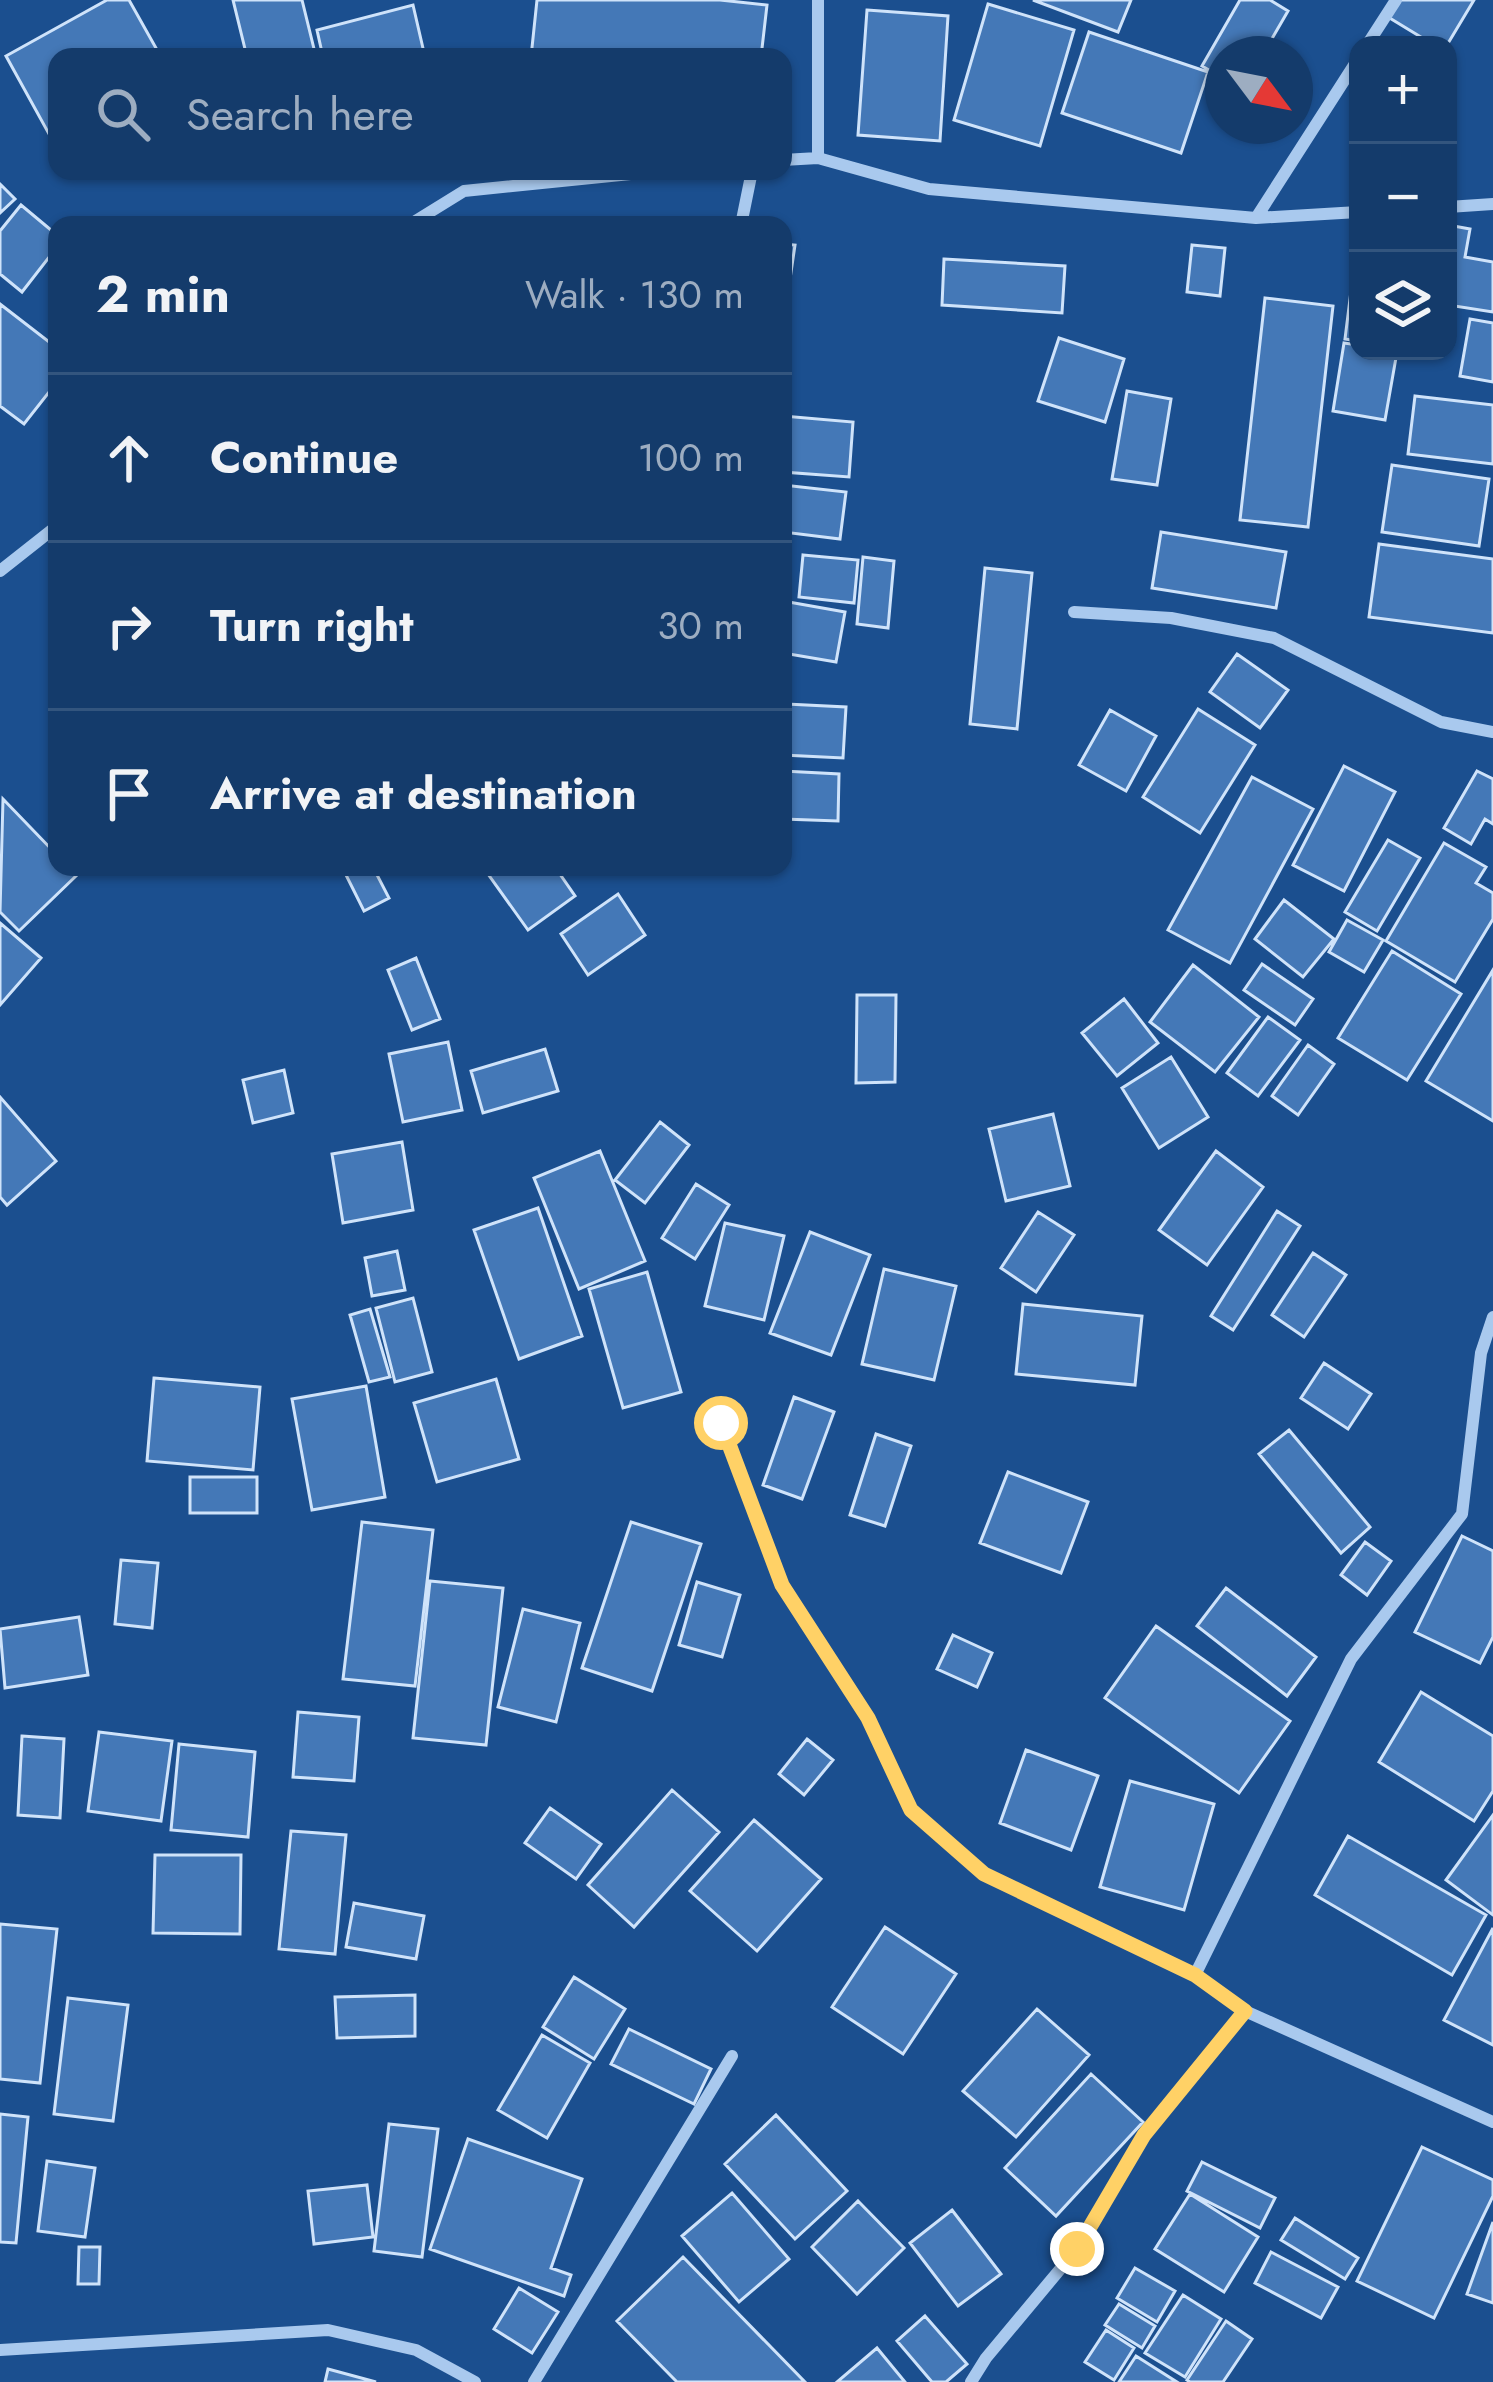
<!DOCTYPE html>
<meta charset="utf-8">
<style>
body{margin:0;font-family:Jost,sans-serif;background:#1d4271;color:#f1f3f6}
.controls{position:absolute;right:36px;top:36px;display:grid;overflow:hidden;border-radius:24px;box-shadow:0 3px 9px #0004}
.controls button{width:108px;height:108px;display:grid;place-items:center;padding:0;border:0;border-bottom:3px solid #33557e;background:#143b6b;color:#f1f3f6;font:60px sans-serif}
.compass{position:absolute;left:1205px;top:36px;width:108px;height:108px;border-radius:50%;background:#143b6b;box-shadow:0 3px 9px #0004;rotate:122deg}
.stop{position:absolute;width:36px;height:36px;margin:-27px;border:9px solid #ffd166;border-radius:50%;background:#fff}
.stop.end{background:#ffd166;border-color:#fff;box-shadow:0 3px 12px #0008}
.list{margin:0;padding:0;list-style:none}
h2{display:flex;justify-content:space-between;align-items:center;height:156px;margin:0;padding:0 48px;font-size:51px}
h2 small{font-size:39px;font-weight:400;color:#9dadc1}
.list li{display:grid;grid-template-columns:78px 1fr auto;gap:36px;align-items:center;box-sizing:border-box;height:168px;padding:0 48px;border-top:3px solid #33557e}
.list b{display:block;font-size:45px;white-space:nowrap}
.list em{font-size:39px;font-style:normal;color:#9dadc1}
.icon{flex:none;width:66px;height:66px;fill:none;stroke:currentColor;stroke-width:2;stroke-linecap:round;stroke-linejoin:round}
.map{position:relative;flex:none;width:1493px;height:2382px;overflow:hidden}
.search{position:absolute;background:#143b6b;box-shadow:0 3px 9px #0004;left:48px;top:48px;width:744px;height:132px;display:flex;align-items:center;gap:30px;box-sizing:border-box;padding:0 42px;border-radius:24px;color:#9dadc1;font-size:45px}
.panel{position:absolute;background:#143b6b;box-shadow:0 3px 9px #0004;left:48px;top:216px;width:744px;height:660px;border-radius:24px}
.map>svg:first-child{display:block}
</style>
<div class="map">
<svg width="1493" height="2382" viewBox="0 0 1493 2382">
<rect width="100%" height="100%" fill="#1b4f8f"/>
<path fill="#4478b7" stroke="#cfe3fa" stroke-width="3" d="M107 0H129L161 57H57V129L49 134 6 56Z
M233 0H302L316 57H247Z
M537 0H720L767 5 761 57H531Z
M1033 0H1131L1118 32Z
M1240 0H1270L1288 11 1263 54H1223V78L1202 66Z
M1398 0H1474L1447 45H1434L1388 17Z
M988 4 1074 30 1040 146 954 120Z
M413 5 425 57H323L317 30Z
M867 10 948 16 940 141 858 135Z
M1089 32 1208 72 1181 153 1062 113Z
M0 184 15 199 0 213Z
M21 205 57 235V247L22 292 0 274V231Z
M1448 225 1470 229 1465 257 1493 262V312L1448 305Z
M1357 243H1358V341L1345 339Z
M783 244 795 245 783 327Z
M1192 245 1225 248 1220 296 1187 292Z
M944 259 1065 266 1062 313 942 305Z
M1265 298 1333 306 1308 527 1240 520Z
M0 304 57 348V382L24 424 0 406Z
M1470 319 1493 323V382L1460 376Z
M1059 338 1124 359 1105 422 1038 401Z
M1344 343 1358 345V351L1397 352 1385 420 1333 411Z
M1127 391 1171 399 1157 485 1112 479Z
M1415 396 1493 405V464L1408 454Z
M783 416 853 422 849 477 783 472Z
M1392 465 1489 479 1479 546 1382 532Z
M783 485 846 492 840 539 783 532Z
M1161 532 1286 552 1276 608 1152 588Z
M1379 544 1493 559V633L1369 617Z
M803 555 858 560 854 603 799 597Z
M863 557 894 561 888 628 857 624Z
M985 568 1032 573 1017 729 970 724Z
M783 601 845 612 836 662 783 653Z
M1237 654 1288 690 1260 728 1210 692Z
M786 704 846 707 843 758 783 755Z
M1198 709 1255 745 1200 833 1143 797Z
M1110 710 1156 736 1126 791 1079 765Z
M1344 766 1395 792 1344 891 1293 865Z
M783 771 839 774 838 821 783 819Z
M1477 771 1493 779V824L1485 819 1471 844 1444 828Z
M1252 777 1313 809 1230 963 1168 930Z
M3 799 57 855V867H69L77 875 19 931 0 912Z
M1388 840 1420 858 1377 931 1345 912Z
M1444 843 1486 867 1476 883 1493 893V919L1455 982 1386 941Z
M342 867H373L389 898 364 911Z
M483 867H555L575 896 528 930Z
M618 894 645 935 588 975 561 934Z
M1284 900 1334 939 1303 977 1255 939Z
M1347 920 1383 940 1364 972 1329 952Z
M0 923 41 958 0 1005Z
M1392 951 1461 994 1407 1080 1338 1038Z
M416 958 440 1019 412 1030 388 970Z
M1262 964 1313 999 1295 1025 1244 990Z
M1193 965 1259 1017 1215 1072 1150 1022Z
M1493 970V1121L1426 1081Z
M857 995H896L895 1082 856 1083Z
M1124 999 1158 1043 1117 1076 1082 1033Z
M1268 1017 1300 1040 1258 1096 1227 1073Z
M448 1042 462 1110 403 1122 389 1054Z
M1308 1045 1334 1064 1298 1115 1272 1096Z
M545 1049 558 1091 483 1113 471 1071Z
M1171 1057 1208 1117 1159 1148 1122 1088Z
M284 1070 293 1113 253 1123 243 1080Z
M0 1097 56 1161 7 1205 0 1197Z
M1053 1114 1070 1186 1006 1201 989 1129Z
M660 1122 689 1145 645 1203 615 1180Z
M402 1142 413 1210 343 1223 332 1154Z
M600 1151 645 1261 579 1289 534 1178Z
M1216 1151 1263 1187 1207 1265 1159 1230Z
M696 1184 729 1205 695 1259 662 1238Z
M538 1208 582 1336 519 1359 474 1230Z
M1277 1211 1300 1226 1233 1330 1211 1316Z
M1038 1212 1074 1235 1036 1292 1001 1268Z
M725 1223 784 1236 764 1320 705 1306Z
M810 1232 870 1255 831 1355 770 1333Z
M397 1251 405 1290 372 1296 365 1258Z
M1313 1253 1346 1275 1304 1337 1272 1315Z
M884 1269 956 1286 934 1380 862 1364Z
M647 1272 681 1392 623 1408 589 1289Z
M413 1298 432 1372 395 1382 376 1308Z
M1023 1304 1142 1316 1135 1385 1016 1374Z
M370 1309 390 1377 369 1382 350 1315Z
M1324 1363 1371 1394 1348 1429 1301 1398Z
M154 1378 260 1387 253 1470 147 1461Z
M496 1379 519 1459 437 1482 414 1403Z
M366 1386 385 1497 312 1510 292 1399Z
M794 1397 834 1412 802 1499 763 1485Z
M1289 1430 1370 1527 1341 1553 1259 1454Z
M876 1434 911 1446 885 1526 850 1515Z
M1008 1472 1088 1502 1061 1573 980 1543Z
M190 1477H257V1513H190Z
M362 1522 433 1530 415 1686 343 1679Z
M631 1522 701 1544 652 1691 582 1668Z
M1462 1536 1493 1551V1637L1480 1663 1415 1632Z
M1365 1542 1391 1561 1367 1595 1341 1575Z
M121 1560 158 1563 152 1628 115 1624Z
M430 1581 503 1588 486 1745 413 1738Z
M697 1582 740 1595 722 1657 679 1645Z
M1226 1588 1316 1657 1287 1696 1197 1626Z
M523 1609 580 1623 556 1722 498 1707Z
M79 1617 88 1675 5 1688 0 1629Z
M1156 1626 1290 1721 1239 1793 1105 1698Z
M953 1635 992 1653 977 1687 937 1669Z
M1421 1692 1493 1736V1791L1474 1821 1379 1762Z
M298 1712 359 1717 354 1781 293 1777Z
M99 1732 172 1741 161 1821 88 1811Z
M22 1736 64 1739 60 1818 18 1815Z
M807 1739 833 1760 804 1795 779 1774Z
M179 1744 255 1752 248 1837 171 1830Z
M1026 1750 1098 1776 1071 1850 1000 1823Z
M1130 1781 1214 1804 1184 1910 1100 1887Z
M672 1790 719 1832 634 1927 588 1885Z
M550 1808 601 1844 576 1879 525 1843Z
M1493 1815V1915L1446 1880Z
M754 1820 821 1879 757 1951 690 1891Z
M291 1831 346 1835 335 1954 279 1949Z
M1348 1836 1486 1915 1452 1975 1315 1895Z
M155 1855H241L240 1934 153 1933Z
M354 1903 424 1916 416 1959 346 1947Z
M0 1924 57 1929 40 2083 0 2079Z
M885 1927 956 1974 903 2054 832 2007Z
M1493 1928V2045L1444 2020Z
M574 1977 625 2009 594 2059 543 2027Z
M415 1995V2036L337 2038 335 1997Z
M68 1998 128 2005 113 2121 54 2114Z
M1037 2009 1089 2055 1016 2137 963 2091Z
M629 2029 711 2069 694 2104 611 2064Z
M542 2035 590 2063 547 2138 498 2110Z
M1091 2074 1143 2122 1056 2216 1005 2168Z
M0 2114 28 2117 16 2243 0 2242Z
M776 2115 847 2191 795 2239 725 2164Z
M389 2124 438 2129 422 2257 374 2251Z
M468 2139 582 2179 551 2268 571 2275 564 2296 430 2249Z
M1422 2147 1493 2180V2196L1434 2318 1357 2281Z
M47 2161 95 2168 85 2237 38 2231Z
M1202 2162 1275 2198 1260 2228 1187 2191Z
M367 2185 373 2237 314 2244 308 2191Z
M732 2193 789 2259 739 2302 682 2236Z
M1190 2194 1258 2237 1224 2292 1155 2249Z
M858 2201 904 2248 857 2294 812 2247Z
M952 2210 1001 2274 958 2306 910 2243Z
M1295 2218 1358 2258 1345 2279 1281 2240Z
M1493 2222V2303L1467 2294Z
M79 2247H100L99 2284H78Z
M1271 2252 1338 2287 1321 2318 1255 2283Z
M683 2257 805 2382H677L617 2321Z
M1135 2268 1175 2291 1157 2322 1117 2298Z
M519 2288 558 2312 532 2353 494 2329Z
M1183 2295 1221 2319 1185 2377 1145 2353Z
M1119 2304 1155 2326 1142 2348 1105 2325Z
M925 2316 967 2364 946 2382H932L897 2341Z
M1226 2321 1252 2339 1223 2382H1190L1187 2380Z
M1106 2330 1134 2348 1114 2380 1085 2362Z
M877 2348 905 2382H837Z
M1136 2356 1177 2382H1119Z
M328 2369 376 2382H325Z"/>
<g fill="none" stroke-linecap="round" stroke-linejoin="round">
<path stroke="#a9c9ee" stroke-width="12" d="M818 0V158
M1367 45 1396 0
M783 160 818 158 929 189 1256 218 1358 212
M1448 207 1493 204
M1256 218 1358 59
M409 225 464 191 660 171
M741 225 752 171
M0 571 57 526
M1074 612 1171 618 1274 638 1441 722 1493 732
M721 1423 782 1585 868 1718 911 1810 984 1874 1195 1975 1245 2011 1493 2122
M1195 1975 1351 1659 1462 1514 1481 1353 1493 1317
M0 2350 328 2330 416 2350 475 2382
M534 2382 732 2056
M971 2382 986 2358 1077 2249 1144 2135 1245 2011"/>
</g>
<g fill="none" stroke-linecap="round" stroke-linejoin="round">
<path stroke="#ffd166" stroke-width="15" d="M721 1423 782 1585 868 1718 911 1810 984 1874 1195 1975 1245 2011 1144 2135 1077 2249"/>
</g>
</svg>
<div class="controls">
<button>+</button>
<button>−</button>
<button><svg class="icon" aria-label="layers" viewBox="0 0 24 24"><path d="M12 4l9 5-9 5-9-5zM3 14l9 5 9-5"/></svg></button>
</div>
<svg class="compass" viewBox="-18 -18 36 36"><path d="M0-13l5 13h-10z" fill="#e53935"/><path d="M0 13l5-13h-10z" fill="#9dadc1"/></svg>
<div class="stop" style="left:721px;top:1423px"></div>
<div class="stop end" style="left:1077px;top:2249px"></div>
<div class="search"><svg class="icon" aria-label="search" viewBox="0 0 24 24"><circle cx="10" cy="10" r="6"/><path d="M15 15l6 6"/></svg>Search here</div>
<section class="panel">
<h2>2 min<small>Walk · 130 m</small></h2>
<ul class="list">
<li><svg class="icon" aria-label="ahead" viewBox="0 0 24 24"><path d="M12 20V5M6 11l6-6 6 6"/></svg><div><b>Continue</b></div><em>100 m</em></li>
<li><svg class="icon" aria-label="right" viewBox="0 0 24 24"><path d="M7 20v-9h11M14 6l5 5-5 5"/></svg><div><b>Turn right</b></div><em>30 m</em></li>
<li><svg class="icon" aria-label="arrive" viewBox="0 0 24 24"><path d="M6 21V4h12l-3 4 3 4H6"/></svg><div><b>Arrive at destination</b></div></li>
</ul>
</section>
</div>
